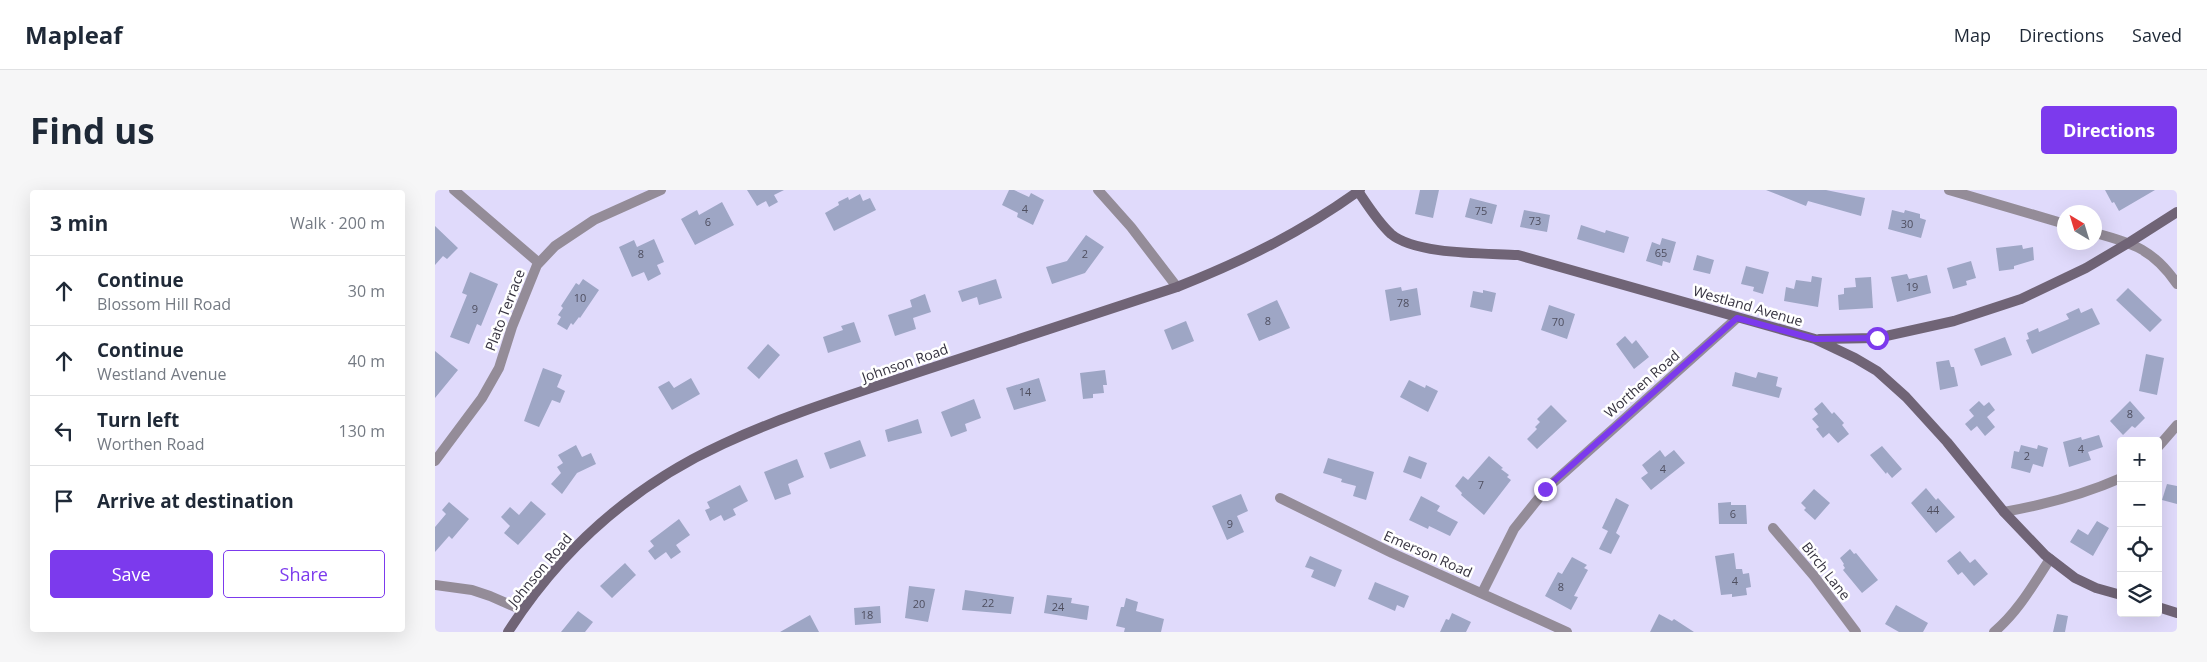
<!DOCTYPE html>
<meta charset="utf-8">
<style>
body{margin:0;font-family:"Open Sans",sans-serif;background:#f6f6f7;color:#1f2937}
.controls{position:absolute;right:15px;bottom:15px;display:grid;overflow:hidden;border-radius:5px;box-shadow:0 5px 20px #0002}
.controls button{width:45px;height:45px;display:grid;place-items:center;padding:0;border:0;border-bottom:1px solid #e0e1e3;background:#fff;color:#1f2937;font:25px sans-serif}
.compass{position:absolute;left:1622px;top:15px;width:45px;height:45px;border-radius:50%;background:#fff;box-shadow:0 5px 20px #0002;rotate:322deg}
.stop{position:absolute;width:15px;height:15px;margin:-11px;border:4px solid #7c3aed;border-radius:50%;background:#fff}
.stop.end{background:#7c3aed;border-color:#fff;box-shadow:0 1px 5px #0008}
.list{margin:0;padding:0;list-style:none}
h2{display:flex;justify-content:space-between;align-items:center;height:65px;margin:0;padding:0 20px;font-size:21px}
h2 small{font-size:16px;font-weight:400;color:#747a83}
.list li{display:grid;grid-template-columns:32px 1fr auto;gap:15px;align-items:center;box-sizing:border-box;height:70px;padding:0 20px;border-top:1px solid #e0e1e3}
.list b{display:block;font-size:19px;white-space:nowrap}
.list p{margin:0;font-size:16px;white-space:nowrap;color:#747a83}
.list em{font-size:16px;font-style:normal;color:#747a83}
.actions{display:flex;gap:10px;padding:15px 20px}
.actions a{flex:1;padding:11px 0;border:1px solid #7c3aed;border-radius:5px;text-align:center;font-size:18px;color:#7c3aed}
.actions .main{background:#7c3aed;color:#fff}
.icon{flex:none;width:28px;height:28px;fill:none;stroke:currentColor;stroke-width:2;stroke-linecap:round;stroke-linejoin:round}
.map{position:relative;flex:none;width:1742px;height:442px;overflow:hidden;border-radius:5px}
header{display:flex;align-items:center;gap:30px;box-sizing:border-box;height:70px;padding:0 25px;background:#fff;border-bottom:1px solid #e0e1e3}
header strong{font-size:24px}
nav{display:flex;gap:28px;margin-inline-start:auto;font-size:18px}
.intro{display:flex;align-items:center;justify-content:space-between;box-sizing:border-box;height:120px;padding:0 30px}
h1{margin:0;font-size:35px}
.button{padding:12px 22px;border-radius:5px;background:#7c3aed;color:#fff;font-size:18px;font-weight:700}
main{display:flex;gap:30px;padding:0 30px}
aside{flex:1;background:#fff;border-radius:5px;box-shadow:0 5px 20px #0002}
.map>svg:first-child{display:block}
</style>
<header>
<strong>Mapleaf</strong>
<nav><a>Map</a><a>Directions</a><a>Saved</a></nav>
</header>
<div class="intro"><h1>Find us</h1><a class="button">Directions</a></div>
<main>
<aside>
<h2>3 min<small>Walk · 200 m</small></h2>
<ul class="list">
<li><svg class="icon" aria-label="ahead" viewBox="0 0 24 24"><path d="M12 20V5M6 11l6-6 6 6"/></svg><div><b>Continue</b><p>Blossom Hill Road</p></div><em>30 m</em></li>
<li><svg class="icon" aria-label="ahead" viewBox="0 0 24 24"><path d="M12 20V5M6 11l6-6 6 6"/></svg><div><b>Continue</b><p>Westland Avenue</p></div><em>40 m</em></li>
<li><svg class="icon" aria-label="left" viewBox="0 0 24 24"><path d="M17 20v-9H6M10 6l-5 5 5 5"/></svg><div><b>Turn left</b><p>Worthen Road</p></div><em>130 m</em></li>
<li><svg class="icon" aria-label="arrive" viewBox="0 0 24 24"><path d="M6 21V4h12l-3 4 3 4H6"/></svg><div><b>Arrive at destination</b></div></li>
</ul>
<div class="actions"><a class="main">Save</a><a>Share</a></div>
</aside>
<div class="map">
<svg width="1742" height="442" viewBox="0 0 1742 442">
<rect width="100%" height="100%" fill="#e0dafb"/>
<path fill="#9ea6c5" d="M312 0H349L339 5 343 12 334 17 331 11 322 16Z
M574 0H579L594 7 596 3 609 10 598 35 582 27 583 23 567 15Z
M985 0H1004L998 28 980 24Z
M1331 0H1391L1430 8 1426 26 1373 11 1371 16Z
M1670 0H1720L1684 21 1679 12 1677 13Z
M425 4 428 11 435 8 441 20 399 41 390 23 404 15 403 12 413 7 414 10Z
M1035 8 1062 15 1057 34 1030 27Z
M287 12 299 35 260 55 246 29 262 20 264 25Z
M1089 20 1115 25 1112 42 1085 37Z
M1457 20 1469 23 1470 20 1485 24V28L1491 30 1486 48 1453 39Z
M1146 35 1170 43 1171 40 1194 47 1189 63 1142 49Z
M0 36 23 58 12 69 8 66 0 75Z
M651 45 669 57 650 83 617 94 611 77 632 71Z
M1227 48 1241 52 1235 73 1228 71 1227 76 1211 71 1217 52 1225 55Z
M219 49 229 72 222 75 226 84 213 91 209 82 197 87 184 57 199 50 202 57Z
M1587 55 1588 59 1598 57 1599 70 1579 76V79L1564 81 1561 58Z
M1262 65 1279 70 1275 84 1258 80Z
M1536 71 1541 88 1531 91 1532 95 1518 99 1512 78Z
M1311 76 1334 82 1328 104 1318 101 1319 97 1306 94Z
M35 82 63 94 46 136 42 134 34 154 15 147 32 105 27 103Z
M1472 84 1474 89 1492 85 1496 103 1462 112 1456 87Z
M1377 86 1387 88 1383 117 1349 111 1351 97 1359 99 1361 90 1376 92Z
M1436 87 1438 118 1404 120 1403 105 1409 104V98L1421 97 1420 88Z
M148 89 164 100 145 128 144 127 138 135 136 133 132 140 122 134 126 127 123 125 128 118 126 116 141 93 144 95Z
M561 89 567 108 544 115 542 107 527 112 523 101Z
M966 97 967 101 982 98 986 125 955 131 950 100Z
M1693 98 1727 130 1715 142 1681 110Z
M1048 100 1061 103 1057 122 1035 117 1038 101 1048 103Z
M490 104 496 122 478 128 481 139 460 146 453 125 477 117 475 110Z
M842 110 855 138 824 151 812 124Z
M1114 115 1140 124 1132 149 1106 140Z
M1644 118 1646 123 1657 118 1665 134 1597 164 1591 150 1594 149 1592 143 1603 138 1604 142 1634 129 1631 124Z
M751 131 759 151 737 160 729 140Z
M419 132 426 152 393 163 388 147 408 140 406 136Z
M1190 146 1197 154 1201 150 1214 167 1199 179 1181 154Z
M1570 147 1577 165 1546 176 1539 159Z
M333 154 345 165 324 189 312 178Z
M0 161 23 180 0 208Z
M1711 164 1729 168 1722 205 1704 201Z
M1514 170 1516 177H1519L1523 196 1505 200 1501 172Z
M108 178 127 185 122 197 130 201 125 213 117 210 104 237 89 231Z
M670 180 672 195H668L669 203 658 204V208L648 209 645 183Z
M1300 182 1321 188 1323 182 1343 187 1341 196 1347 198 1344 208 1297 196Z
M256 188 265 204 237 220 223 197 234 191 239 198Z
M604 188 611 211 579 220 571 198Z
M974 190 990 198 991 195 1003 201 993 222 965 207Z
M539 209 546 228 530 234 532 241 516 247 506 222Z
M1544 211 1549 216 1554 212 1560 220 1552 227 1560 237 1550 246 1542 236 1536 241 1530 234 1539 226 1534 220Z
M1695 211 1710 228 1700 238 1697 236 1688 245 1675 231Z
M1387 212 1397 224 1399 222 1409 233 1407 235 1414 244 1403 253 1394 243 1388 248 1381 239 1384 237 1377 229 1383 224 1379 219Z
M1116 215 1132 231 1102 259 1092 249 1102 239 1100 237 1105 232 1102 229Z
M483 229 487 243 453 252 450 240Z
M1664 245 1668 257 1653 262 1656 270 1634 277 1628 252 1646 247 1647 250Z
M425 250 431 266 395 279 389 263Z
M141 255 147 267 156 263 161 274 142 283 127 304 116 294 126 283 122 277 128 273 123 265Z
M1586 255 1602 259 1603 255 1613 258 1608 277 1598 274 1595 283 1576 278 1579 261 1584 262Z
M1447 256 1467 279 1457 288 1452 282 1451 284 1435 265Z
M1225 260 1230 267 1239 260 1250 273 1216 300 1206 288 1213 283 1207 275Z
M974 266 992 273 986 289 968 282Z
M1054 266 1068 278 1066 279 1074 285 1072 287 1076 290 1049 325 1026 305 1027 303 1020 296 1028 286 1033 290Z
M893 268 939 282 931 310 918 306 921 296 906 292 907 289 888 283Z
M362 269 369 287 353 294 356 304 340 310 329 282Z
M1732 294 1742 296V314L1727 310Z
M305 295 313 311 298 319 301 325 289 331 286 325 275 331 270 320 275 318 272 312Z
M1491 298 1501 310 1503 308 1520 327 1501 343 1476 313Z
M1379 299 1395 313 1380 330 1369 320 1371 318 1366 313Z
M806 304 813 321 802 326 809 342 792 350 777 316Z
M986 306 1005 316 1002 321 1023 332 1015 346 994 336 993 339 974 330Z
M1181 308 1194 315 1181 343 1185 346 1176 364 1164 359 1173 341 1167 338Z
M96 311 111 324 83 355 69 343 75 336 66 327 75 317 84 325Z
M14 312 34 329 17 349 14 346 0 362V337L11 324 7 320Z
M1296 312V315H1311L1312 334H1284L1283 313Z
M244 329 255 345 241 355 246 362 236 369 231 362 220 370 213 361 219 356 215 351Z
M1662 331 1674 338 1658 366 1635 352 1643 339 1653 345Z
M1415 359 1419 364 1421 363 1443 390 1427 403 1408 380 1410 378 1408 375 1409 374 1405 368Z
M1525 361 1535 373 1540 369 1553 384 1539 396 1527 382 1523 385 1512 371Z
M1299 363 1301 379H1307L1308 384 1314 383 1316 397 1311 398 1312 405 1297 407V404L1286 405 1280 366Z
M875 366 907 380 900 397 876 387 879 380 870 377Z
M1137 367 1152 375 1149 378 1153 380 1139 406 1143 407 1136 420 1110 406 1123 382 1127 384Z
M190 373 201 385 177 408 165 396Z
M940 392 974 406 969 418 962 415 960 421 933 409Z
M474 396 500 399 493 432 470 428Z
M530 400 579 407 576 424 527 420Z
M612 405 637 408 636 413 654 416 652 430 609 423Z
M691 408 703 412 701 421 729 429 726 442H689L690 438 681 436 686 417H689Z
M1461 415 1493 433 1488 442H1464L1450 434Z
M445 416 446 433 420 435 419 418Z
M143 421 158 432 150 442H126Z
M1017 423 1036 432 1031 442H1005L1011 429 1014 430Z
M1224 424 1237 431 1239 429 1259 442H1215Z
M1622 424 1633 426 1630 442H1618Z
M375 425 384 442H345Z"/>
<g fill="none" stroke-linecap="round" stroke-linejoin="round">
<path stroke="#948c98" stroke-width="10" d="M19 0 104 73
M663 0 696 37 742 97
M1514 0 1630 34
M1660 43C1698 53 1719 60 1742 94
M1723 257 1742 235
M0 271 47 208 64 178 77 137 102 75 120 56 159 30 226 0
M845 308 957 363 1132 442
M1569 322C1608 315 1650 304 1686 288
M1338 338 1379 386 1421 442
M0 395 37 400 55 406 87 420
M1047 403 1079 339 1111 299 1302 128
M1559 442C1583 422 1598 395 1615 369"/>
<path stroke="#706476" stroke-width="10" d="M923 1C933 16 943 32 956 44 981 65 1050 63 1083 65L1380 149 1420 168 1442 181 1471 207 1512 252 1569 322 1610 365 1640 388 1661 398 1686 405
M1384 149 1442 148 1519 131 1586 109 1651 78 1695 52 1742 22
M1723 417 1742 423
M73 442C126 359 199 295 288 254 350 225 416 205 481 183 568 154 655 126 742 97 808 71 867 42 925 0"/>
</g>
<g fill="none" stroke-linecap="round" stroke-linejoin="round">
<path stroke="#7c3aed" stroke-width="6" d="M1110 299 1302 128 1380 149 1442 148"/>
</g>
<g text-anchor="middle" stroke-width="5" stroke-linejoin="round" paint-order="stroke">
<g font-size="11" fill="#4f4f60">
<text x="590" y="23">4</text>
<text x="1046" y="25">75</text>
<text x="1100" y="35">73</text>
<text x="273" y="36">6</text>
<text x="1472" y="38">30</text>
<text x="1226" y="67">65</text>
<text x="206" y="68">8</text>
<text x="650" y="68">2</text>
<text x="1477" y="101">19</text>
<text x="145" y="112">10</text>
<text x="968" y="117">78</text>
<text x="40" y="123">9</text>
<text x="833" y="135">8</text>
<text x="1123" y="136">70</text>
<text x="590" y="206">14</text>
<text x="1695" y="228">8</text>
<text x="1646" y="263">4</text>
<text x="1592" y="270">2</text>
<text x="1228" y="283">4</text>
<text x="1046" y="299">7</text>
<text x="1498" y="324">44</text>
<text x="1298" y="328">6</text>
<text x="795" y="338">9</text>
<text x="1300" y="395">4</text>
<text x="1126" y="401">8</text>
<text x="553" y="417">22</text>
<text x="484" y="418">20</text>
<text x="623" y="421">24</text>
<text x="432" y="429">18</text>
</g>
<g font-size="14" fill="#35323f" stroke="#fff">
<text transform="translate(1313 116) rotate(16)" y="5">Westland Avenue</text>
<text transform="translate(70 120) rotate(-69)" y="5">Plato Terrace</text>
<text transform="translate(470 173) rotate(-19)" y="5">Johnson Road</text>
<text transform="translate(1207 194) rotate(-41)" y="5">Worthen Road</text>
<text transform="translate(993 364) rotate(24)" y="5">Emerson Road</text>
<text transform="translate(105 380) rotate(-50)" y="5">Johnson Road</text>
<text transform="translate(1391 381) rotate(52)" y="5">Birch Lane</text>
</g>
</g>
</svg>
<div class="controls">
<button>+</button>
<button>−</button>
<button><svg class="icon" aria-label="locate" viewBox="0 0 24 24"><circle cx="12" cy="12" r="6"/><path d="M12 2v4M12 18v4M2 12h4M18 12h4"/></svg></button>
<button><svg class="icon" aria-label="layers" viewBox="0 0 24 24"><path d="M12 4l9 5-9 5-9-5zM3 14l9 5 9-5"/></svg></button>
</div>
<svg class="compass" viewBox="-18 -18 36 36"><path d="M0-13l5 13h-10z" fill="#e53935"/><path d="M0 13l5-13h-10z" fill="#747a83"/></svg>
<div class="stop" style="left:1442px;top:148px"></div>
<div class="stop end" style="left:1110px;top:299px"></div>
</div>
</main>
